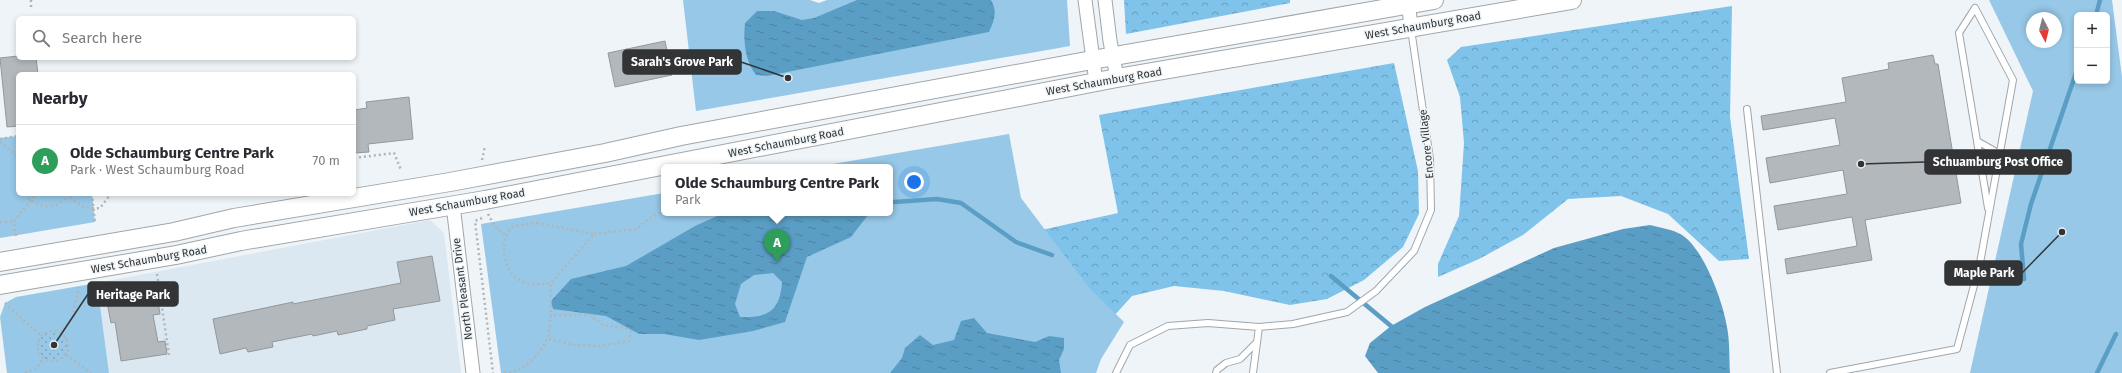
<!DOCTYPE html>
<meta charset="utf-8">
<style>
body{margin:0;font-family:"Fira Sans",sans-serif;background:#f7f7f7;color:#2b2b33}
.controls{position:absolute;right:12px;top:12px;display:grid;overflow:hidden;border-radius:6px;box-shadow:0 2px 6px #0003}
.controls button{width:36px;height:36px;display:grid;place-items:center;padding:0;border:0;border-bottom:1px solid #e1e1e2;background:#fff;color:#2b2b33;font:20px sans-serif}
.compass{position:absolute;left:2026px;top:12px;width:36px;height:36px;border-radius:50%;background:#fff;box-shadow:0 2px 6px #0003;rotate:173deg}
.you{position:absolute;left:914px;top:182px;width:14px;height:14px;margin:-10px;border:3px solid #fff;border-radius:50%;background:#1a73e8;box-shadow:0 0 0 6px #1a73e833}
.badge{display:grid;place-items:center;width:26px;height:26px;border-radius:50%;background:#d93025;color:#fff;font-size:13px;font-weight:700}
.pin{position:absolute;translate:-50% -33px;filter:drop-shadow(0 1px 2px #0008)}
.pin::after{content:'';position:absolute;top:21px;width:14px;height:12px;background:inherit;clip-path:polygon(0 0,100% 0,50% 100%)}
.popup{position:absolute;left:661px;top:164px;width:232px;height:52px;box-sizing:border-box;display:grid;place-content:center;border-radius:6px;background:#fff;filter:drop-shadow(0 1px 3px #0005);font-size:13px;white-space:nowrap;color:#7c7c81}
.popup b{font-size:15px;color:#2b2b33}
.popup::after{content:'';position:absolute;left:50%;top:100%;margin-left:-8px;border:8px solid transparent;border-top-color:#fff}
.list{margin:0;padding:0;list-style:none}
h2{display:flex;justify-content:space-between;align-items:center;height:52px;margin:0;padding:0 16px;font-size:17px}
h2 small{font-size:13px;font-weight:400;color:#7c7c81}
.list li{display:grid;grid-template-columns:26px 1fr auto;gap:12px;align-items:center;box-sizing:border-box;height:72px;padding:0 16px;border-top:1px solid #e1e1e2}
.list b{display:block;font-size:15px;white-space:nowrap}
.list p{margin:0;font-size:13px;white-space:nowrap;color:#7c7c81}
.list em{font-size:13px;font-style:normal;color:#7c7c81}
.icon{flex:none;width:22px;height:22px;fill:none;stroke:currentColor;stroke-width:2;stroke-linecap:round;stroke-linejoin:round}
.map{position:relative;flex:none;width:2122px;height:373px;overflow:hidden}
.search{position:absolute;background:#fff;box-shadow:0 2px 6px #0003;left:16px;top:16px;width:340px;height:44px;display:flex;align-items:center;gap:10px;box-sizing:border-box;padding:0 14px;border-radius:6px;color:#7c7c81;font-size:15px}
.panel{position:absolute;background:#fff;box-shadow:0 2px 6px #0003;left:16px;top:72px;width:340px;height:124px;border-radius:6px}
.map>svg:first-child{display:block}
</style>
<div class="map">
<svg width="2122" height="373" viewBox="0 0 2122 373">
<defs>
<pattern id="forest-crowns" width="20" height="18" patternUnits="userSpaceOnUse"><rect width="20" height="18" fill="#7fc3eb"/><path d="M2 6a3 3 0 1 1 6 0M12 15a3 3 0 1 1 6 0" fill="none" stroke="#699fbf"/></pattern>
<pattern id="garden-dots" width="8" height="8" patternUnits="userSpaceOnUse"><rect width="8" height="8" fill="#97c8e7"/><path d="M2 2h.1M6 6h.1" fill="none" stroke="#7ca3bc" stroke-width="1.8" stroke-linecap="round"/></pattern>
<pattern id="water-ripples" width="26" height="14" patternUnits="userSpaceOnUse"><rect width="26" height="14" fill="#5b9ec5"/><path d="M2 4q2-2 4 0t4 0M15 11q2-2 4 0t4 0" fill="none" stroke="#4c82a1"/></pattern>
</defs>
<rect width="100%" height="100%" fill="#eef4f7"/>
<path fill="#dce8f1" d="M430 220 444 233 461 373H109L97 283Z"/>
<path fill="url(#forest-crowns)" d="M1124 0H1290V3L1126 34Z
M1732 6 1730 117 1749 259 1719 261 1668 214 1621 196 1568 199 1523 235 1479 259 1438 277V264L1459 216 1464 143 1460 97 1447 60 1461 47Z
M1394 63 1418 171 1419 214 1403 247 1364 280 1327 299 1290 305 1224 291 1174 286 1132 296 1102 329 677 373 890 213V167L997 147 1019 235 1118 213 1099 115Z"/>
<path fill="#97c8e7" fill-rule="evenodd" d="M683 0H810L819 3 827 0H1067L1070 46 696 111Z
M1989 0H2112L2122 77V373H1970L2033 91ZM2077 15H2107V81H2077ZM2032 18H2056V42H2032Z
M1009 134 1021 198 1090 289 1124 322 1101 359 1096 373H501L481 224 664 193V213H890V167H815Z
M18 136V194H92L95 222 0 238V138Z
M97 283 109 373H7L0 317 5 303 16 297Z"/>
<path fill="url(#garden-dots)" d="M38 346a15 15 0 1 1 30 0a15 15 0 1 1-30 0Z"/>
<path fill="url(#water-ripples)" fill-rule="evenodd" d="M857 0H991C998 12 994 21 989 32L767 76 756 75C745 61 743 40 745 23L757 11H774L802 20 814 18Z
M724 213H872L868 215 851 237 807 257 785 322 753 331 699 340 664 334H639L606 316 553 309 551 301 571 279 626 266 695 226ZM773 273 782 282C780 311 768 318 740 317L735 304 741 284 754 275Z
M1650 225C1661 228 1672 229 1682 235 1704 249 1723 302 1727 327 1730 342 1729 358 1730 373H1378L1365 356 1370 343 1391 326 1425 307 1554 248 1623 229Z
M974 318 987 333 1035 342 1049 336 1064 338V349L1059 360 1061 373H890L902 358 905 348 920 335 933 345 954 340 961 321Z"/>
<g fill="none" stroke-linecap="round" stroke-linejoin="round">
<path stroke="#5b9ec5" stroke-width="4.5" d="M2096 15 2100 0
M894 202 937 199 961 203 1016 242 1052 255
M1331 276 1391 326
M2024 279 2021 244 2031 204 2077 70
M2097 373 2116 334"/>
</g>
<path fill="#b3b8bc" stroke="#92989b" d="M665 41 672 75 615 87 608 53Z
M1933 55 1935 64H1938L1961 203 1865 220 1872 260 1787 274 1785 259 1857 246 1852 217 1778 230 1774 206 1847 194 1843 170 1770 183 1766 158 1840 145 1835 118 1763 130 1761 116 1846 102 1842 78 1889 69 1888 63Z
M18 56V58H36L38 74H18V126L7 127 0 58Z
M409 97 413 139 368 144 369 152 354 153V110L367 108 366 102Z
M432 256 440 301 393 309 395 320 367 326V329L338 335 337 331 313 336 312 334 272 342 273 347 248 352 246 348 220 354 213 319 293 302V304L401 283 397 262Z
M156 289 160 314 153 315 158 342 165 341 167 354 121 361 115 322 111 323 106 297Z"/>
<g fill="none" stroke-linecap="round" stroke-linejoin="round">
<defs>
<path id="lane" d="M1975 8 1959 33 1977 141 2000 154
M1747 109 1777 373
M1977 141 1988 208
M1116 373 1130 345 1168 326 1208 323 1259 327 1293 324 1347 312 1376 291 1414 251 1431 210 1430 159 1411 29
M1216 373 1217 370 1226 363 1240 359 1257 342
M1253 373 1259 327
M1830 373 1957 349 1980 263 2013 80 1975 8"/>
<path id="street" d="M1085 0 1096 82
M1105 0 1110 41 1117 78
M1408 0 1411 27
M453 205 473 373"/>
<path id="secondary" d="M0 262 174 232 234 218 450 182 605 153 681 136 1092 60 1434 0
M0 285 176 255 241 241 485 200 1117 78 1572 0"/>
</defs>
<use href="#lane" stroke="#a1a6aa" stroke-width="8"/>
<use href="#street" stroke="#a1a6aa" stroke-width="15"/>
<use href="#secondary" stroke="#a1a6aa" stroke-width="20"/>
<path stroke="#b0b5b7" stroke-width="2.5" stroke-dasharray="2 3" stroke-linecap="butt" d="M31 0V7
M0 139 18 136
M0 142 18 156
M354 158 394 153 401 170
M482 160 485 146
M763 165V167
M25 194C36 210 57 211 69 194
M66 194C77 203 85 210 100 208L110 195 116 194
M92 194 95 222
M488 214 495 227 505 235
M482 218 475 221 493 373
M0 222 14 221
M537 223 594 234 551 283C539 284 528 286 518 279 503 271 498 238 513 227 519 224 530 224 537 223Z
M594 234 637 229 648 219 664 211
M16 236 14 221 36 194
M157 274 169 355
M5 303 41 336
M38 346a15 15 0 1 1 30 0a15 15 0 1 1-30 0Z
M60 333 72 318 79 287
M549 339 575 345 600 346 629 341 631 332 625 328 603 325 590 315H550
M66 355 91 373
M25 373 37 368 43 359
M504 373C519 371 522 369 533 359 557 336 549 313 551 283"/>
<use href="#lane" stroke="#fff" stroke-width="6"/>
<use href="#street" stroke="#fff" stroke-width="13"/>
<use href="#secondary" stroke="#fff" stroke-width="18"/>
</g>
<g text-anchor="middle" stroke-width="3" stroke-linejoin="round" paint-order="stroke">
<g font-size="11" fill="#323436" stroke="#eef4f7">
<text transform="translate(1423 25) rotate(-10)" y="4">West Schaumburg Road</text>
<text transform="translate(1104 81) rotate(-10)" y="4">West Schaumburg Road</text>
<text transform="translate(786 142) rotate(-11)" y="4">West Schaumburg Road</text>
<text transform="translate(1426 144) rotate(-96)" y="4">Encore Village</text>
<text transform="translate(467 202) rotate(-10)" y="4">West Schaumburg Road</text>
<text transform="translate(149 259) rotate(-10)" y="4">West Schaumburg Road</text>
<text transform="translate(462 289) rotate(-97)" y="4">North Pleasant Drive</text>
</g>
</g>
<path fill="none" stroke="#323436" stroke-width="1.5" d="M788 78L741 62M1861 164L1925 162M2062 232L2022 273M54 345L88 294"/>
<g fill="#323436" stroke="#eef4f7" stroke-width="1.5">
<circle cx="788" cy="78" r="4"/>
<circle cx="1861" cy="164" r="4"/>
<circle cx="2062" cy="232" r="4"/>
<circle cx="54" cy="345" r="4"/>
</g>
<g fill="#323436" stroke="#323436" stroke-width="1.5">
<rect x="623" y="50" width="118" height="24" rx="4"/>
<rect x="1925" y="150" width="146" height="24" rx="4"/>
<rect x="1945" y="261" width="77" height="24" rx="4"/>
<rect x="88" y="282" width="90" height="24" rx="4"/>
</g>
<g font-size="12" text-anchor="middle" font-weight="bold" fill="#fff">
<text x="682" y="66">Sarah's Grove Park</text>
<text x="1998" y="166">Schuamburg Post Office</text>
<text x="1984" y="277">Maple Park</text>
<text x="133" y="299">Heritage Park</text>
</g>
</svg>
<div class="controls">
<button>+</button>
<button>−</button>
</div>
<svg class="compass" viewBox="-18 -18 36 36"><path d="M0-13l5 13h-10z" fill="#e53935"/><path d="M0 13l5-13h-10z" fill="#7c7c81"/></svg>
<div class="you"></div>
<div class="pin badge" style="left:777px;top:262px;background:#2e9e5b">A</div>
<div class="popup"><b>Olde Schaumburg Centre Park</b>Park</div>
<div class="search"><svg class="icon" aria-label="search" viewBox="0 0 24 24"><circle cx="10" cy="10" r="6"/><path d="M15 15l6 6"/></svg>Search here</div>
<section class="panel">
<h2>Nearby<small></small></h2>
<ul class="list">
<li><span class="badge" style="background:#2e9e5b">A</span><div><b>Olde Schaumburg Centre Park</b><p>Park · West Schaumburg Road</p></div><em>70 m</em></li>
</ul>
</section>
</div>
